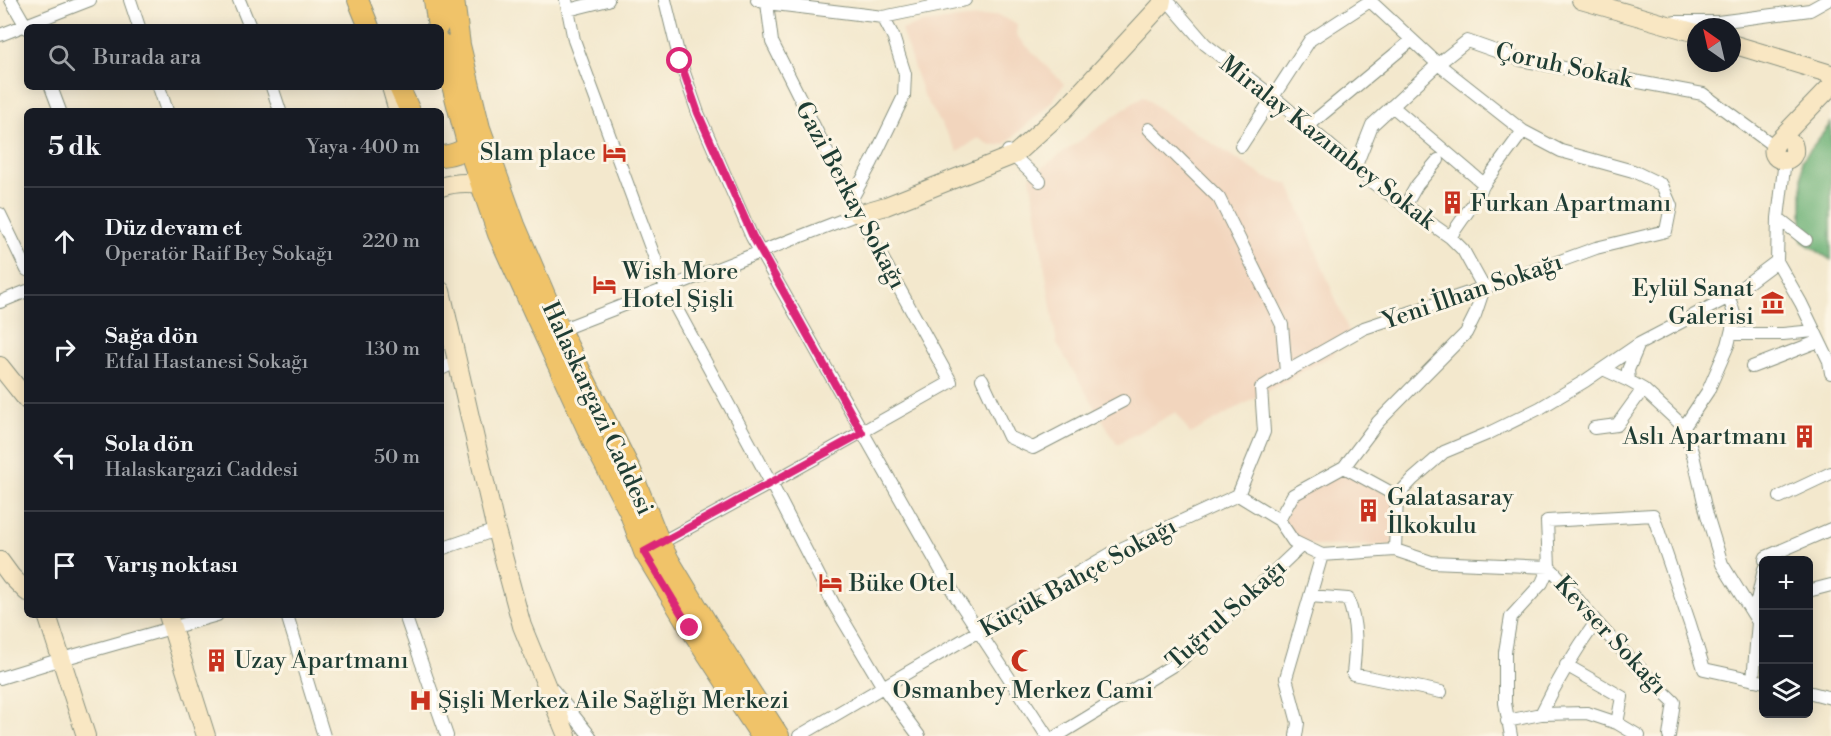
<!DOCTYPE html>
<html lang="tr">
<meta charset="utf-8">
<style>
body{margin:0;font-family:"Libre Bodoni",serif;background:#20242c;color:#f1f3f6}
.controls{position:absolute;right:18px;bottom:18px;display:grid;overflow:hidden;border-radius:9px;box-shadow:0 3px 15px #0003}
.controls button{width:54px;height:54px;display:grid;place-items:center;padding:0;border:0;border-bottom:2px solid #363941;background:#171b24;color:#f1f3f6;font:30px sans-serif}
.compass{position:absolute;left:1687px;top:18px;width:54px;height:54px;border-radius:50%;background:#171b24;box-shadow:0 3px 15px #0003;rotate:326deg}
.stop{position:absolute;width:18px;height:18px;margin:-14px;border:4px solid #db2777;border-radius:50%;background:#fff}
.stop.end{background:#db2777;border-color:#fff;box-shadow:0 2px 6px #0008}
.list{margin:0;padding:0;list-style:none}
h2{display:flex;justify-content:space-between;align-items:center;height:78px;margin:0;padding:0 24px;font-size:26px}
h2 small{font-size:20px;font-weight:400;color:#9ea1a6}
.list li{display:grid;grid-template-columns:39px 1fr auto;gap:18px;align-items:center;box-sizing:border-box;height:108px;padding:0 24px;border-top:2px solid #363941}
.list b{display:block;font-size:22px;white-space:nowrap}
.list p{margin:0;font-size:20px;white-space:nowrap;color:#9ea1a6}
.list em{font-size:20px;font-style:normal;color:#9ea1a6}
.icon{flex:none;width:33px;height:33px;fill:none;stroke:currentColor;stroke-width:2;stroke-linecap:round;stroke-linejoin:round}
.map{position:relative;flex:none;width:1831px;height:736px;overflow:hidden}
.search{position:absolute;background:#171b24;box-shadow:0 3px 15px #0003;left:24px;top:24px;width:420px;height:66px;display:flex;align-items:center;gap:15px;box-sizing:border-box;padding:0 21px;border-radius:9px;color:#9ea1a6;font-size:22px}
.panel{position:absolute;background:#171b24;box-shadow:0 3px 15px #0003;left:24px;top:108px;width:420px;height:510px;border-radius:9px}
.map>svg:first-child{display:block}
</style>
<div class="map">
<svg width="1831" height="736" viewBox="0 0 1831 736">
<rect width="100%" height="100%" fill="#fcf5e5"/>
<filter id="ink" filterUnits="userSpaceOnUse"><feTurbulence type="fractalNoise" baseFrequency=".0167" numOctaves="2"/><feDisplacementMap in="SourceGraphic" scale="12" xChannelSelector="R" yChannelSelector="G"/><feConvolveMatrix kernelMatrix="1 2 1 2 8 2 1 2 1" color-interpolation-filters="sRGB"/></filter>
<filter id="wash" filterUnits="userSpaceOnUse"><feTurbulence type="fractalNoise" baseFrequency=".008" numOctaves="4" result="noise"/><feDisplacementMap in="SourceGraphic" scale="24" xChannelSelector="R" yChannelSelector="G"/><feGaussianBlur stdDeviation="1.35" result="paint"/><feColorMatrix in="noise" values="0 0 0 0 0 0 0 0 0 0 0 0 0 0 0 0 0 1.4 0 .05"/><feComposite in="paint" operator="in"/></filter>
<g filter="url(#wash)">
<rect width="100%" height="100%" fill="#f3e8cd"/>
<path fill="#f2d5bd" d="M997 15 1017 24 1016 35 1064 84 1050 104 1005 144 992 146 978 138 958 152 923 94 901 30 922 23Z
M1143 96 1162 111 1266 178 1289 184 1349 332 1332 355 1190 434 1176 412 1117 444 1057 344 1030 176Z
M1342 471 1394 498 1392 545 1319 546 1296 540 1283 520 1295 497Z"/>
<path fill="#6cb176" stroke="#467755" stroke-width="1.5" d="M1831 123V260L1802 241V160Z"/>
</g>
<g filter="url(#ink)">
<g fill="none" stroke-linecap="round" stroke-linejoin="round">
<defs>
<path id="street" d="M11 0 27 28
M130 0 139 27
M239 0 250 27
M566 0 574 40 667 291 770 481 833 603 883 687 919 736
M665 0 680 61 698 113 752 237 955 595 1047 736
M757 0 767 3 883 17 965 0
M1167 0 1205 44 1282 104 1372 182 1450 237 1463 250 1484 288
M568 10 608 0
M1675 22H1718L1810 10 1828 0
M0 35 90 0
M51 87 60 111
M159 87 167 111
M272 87 280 111
M1392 106 1484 184
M1308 126 1412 40
M1149 129 1219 198 1282 325 1286 372
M1241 146 1310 40 1370 1
M1008 151 1040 181
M1785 160 1778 218 1777 261 1801 303 1829 361 1831 373
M1355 168 1372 125 1438 64 1467 41 1521 60 1703 94 1774 146
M851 200 872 162 904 96 905 74 893 36 883 17
M1405 206 1417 185 1438 160
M0 214 27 270
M1778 218 1806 240
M1450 237 1473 204 1484 184 1523 131
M0 302 27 291
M560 330 858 214
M1731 334H1783L1814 331
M1639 344 1628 370 1629 381 1643 389 1684 427 1693 455 1707 515 1722 564 1758 622 1753 680
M1752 367 1819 341
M441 369 456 362
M1603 369 1629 381
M982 379 1009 437 1033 448 1123 401
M1684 427 1708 391 1728 345 1735 317 1729 297
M1594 428 1617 425 1643 389
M1344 467 1397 496
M1238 495 1279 520 1293 541 1322 555 1395 550 1431 562 1549 567C1567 584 1581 605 1598 624 1622 651 1648 677 1674 702L1669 736
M1780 497 1831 473
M1279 520 1293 495 1344 467 1378 422 1466 333 1475 315 1484 288
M655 546 771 483 951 382 858 214 772 42 767 3
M441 549 496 530
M1395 550 1397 496 1413 479 1444 452 1487 434 1540 408 1585 381 1639 344 1729 297 1777 261
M1765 560 1766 557 1831 529
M1808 591 1831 585
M1310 596 1348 599C1358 627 1356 645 1353 674L1441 692
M1754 614 1764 569
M287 615 324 736
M405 615 447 736
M1566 665 1622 697 1617 723
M0 678 62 659 217 615
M553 690 590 736
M1808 692 1831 698
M1541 714C1557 681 1575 651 1596 622
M1507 721 1541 714 1587 713 1617 723 1639 736
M799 736 1112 553 1238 495 1264 432 1261 388 1286 372 1364 328 1519 276 1596 248 1666 231 1671 206 1662 185 1633 171 1561 151 1523 131 1438 64 1369 0
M1057 736 1180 661 1301 546
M1296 736 1298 723 1286 678 1322 555
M1511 736 1505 703V652L1511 617 1542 583 1549 567 1547 521 1653 515 1690 624 1704 669 1764 682"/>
<path id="secondary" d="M1581 0 1696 33
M1732 44 1831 74
M391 87 398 111
M1793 144C1801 168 1762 163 1777 142L1831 86
M441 187C455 182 466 182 480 184
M858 214 886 206 1014 155 1064 110 1161 5 1162 0
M441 291 496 530 522 626 567 736
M0 366 27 400
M0 561 11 576 27 592
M47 615 86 736
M168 615 206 736"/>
<path id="primary" d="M358 0 369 27
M434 0 438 27
M454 0 460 45 480 128 515 225 560 330 632 473 660 543 670 562 716 638 779 736
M441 43 468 147 498 234 594 444 629 511 644 552 690 628 761 736
M399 87 410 111
M441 156C455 155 468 149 477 137"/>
</defs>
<use href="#street" stroke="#899280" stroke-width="14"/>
<use href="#secondary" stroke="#899280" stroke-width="20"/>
<use href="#primary" stroke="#899280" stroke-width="22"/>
<use href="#street" stroke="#fff" stroke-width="12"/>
<use href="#secondary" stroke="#f9e7c3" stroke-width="18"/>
<use href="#primary" stroke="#f0c369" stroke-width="20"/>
</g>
</g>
<g fill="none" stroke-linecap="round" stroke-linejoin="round" filter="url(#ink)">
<path stroke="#db2777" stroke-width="8" d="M680 61 698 113 753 237 862 433 644 552 690 628"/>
</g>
<defs>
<symbol id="hotel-bare" viewBox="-9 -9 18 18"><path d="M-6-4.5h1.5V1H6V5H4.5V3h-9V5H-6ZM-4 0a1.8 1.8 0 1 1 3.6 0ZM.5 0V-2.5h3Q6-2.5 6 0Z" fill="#c8321e" stroke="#fcf5e5" stroke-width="2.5" paint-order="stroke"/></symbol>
<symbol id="building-bare" viewBox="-9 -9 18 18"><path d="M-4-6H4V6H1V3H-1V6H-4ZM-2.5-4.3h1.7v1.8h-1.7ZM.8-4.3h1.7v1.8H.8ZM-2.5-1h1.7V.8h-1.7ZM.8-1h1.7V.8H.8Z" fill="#c8321e" stroke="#fcf5e5" stroke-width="2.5" paint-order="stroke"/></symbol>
<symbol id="museum-bare" viewBox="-9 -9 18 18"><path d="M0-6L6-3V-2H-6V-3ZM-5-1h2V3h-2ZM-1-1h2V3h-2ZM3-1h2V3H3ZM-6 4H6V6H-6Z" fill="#c8321e" stroke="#fcf5e5" stroke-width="2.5" paint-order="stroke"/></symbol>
<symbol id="mosque-bare" viewBox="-9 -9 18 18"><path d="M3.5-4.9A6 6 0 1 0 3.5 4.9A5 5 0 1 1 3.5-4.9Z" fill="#c8321e" stroke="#fcf5e5" stroke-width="2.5" paint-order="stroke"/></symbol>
<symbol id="hospital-bare" viewBox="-9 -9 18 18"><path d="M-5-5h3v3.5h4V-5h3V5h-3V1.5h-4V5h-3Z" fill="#c8321e" stroke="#fcf5e5" stroke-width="2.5" paint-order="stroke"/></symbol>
</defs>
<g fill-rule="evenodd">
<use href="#hotel-bare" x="598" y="136" width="33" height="33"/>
<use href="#building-bare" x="1436" y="186" width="33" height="33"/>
<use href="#hotel-bare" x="588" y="268" width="33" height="33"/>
<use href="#museum-bare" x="1756" y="286" width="33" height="33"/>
<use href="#building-bare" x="1788" y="420" width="33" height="33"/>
<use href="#building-bare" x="1352" y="494" width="33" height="33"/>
<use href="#hotel-bare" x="814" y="566" width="33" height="33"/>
<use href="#building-bare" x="200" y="644" width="33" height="33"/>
<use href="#mosque-bare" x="1006" y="644" width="33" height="33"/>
<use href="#hospital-bare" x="404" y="684" width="33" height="33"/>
</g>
<g text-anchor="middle" stroke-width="6" stroke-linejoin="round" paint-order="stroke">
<g font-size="24" fill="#1f3d34" stroke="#fcf5e5">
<text transform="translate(1564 65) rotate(12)" y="8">Çoruh Sokak</text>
<text transform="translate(1328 142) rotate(38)" y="8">Miralay Kazımbey Sokak</text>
<text transform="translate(851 195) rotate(62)" y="8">Gazi Berkay Sokağı</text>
<text transform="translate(1472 291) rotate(-19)" y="8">Yeni İlhan Sokağı</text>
<text transform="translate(598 408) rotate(65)" y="8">Halaskargazi Caddesi</text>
<text transform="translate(1078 577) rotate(-29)" y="8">Küçük Bahçe Sokağı</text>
<text transform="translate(1226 614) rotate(-42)" y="8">Tuğrul Sokağı</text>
<text transform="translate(1611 635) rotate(47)" y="8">Kevser Sokağı</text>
</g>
<g font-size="24" fill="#1f3d34" stroke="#fcf5e5" text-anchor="start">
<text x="596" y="160" text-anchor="end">Slam place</text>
<text x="1470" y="211">Furkan Apartmanı</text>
<text x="622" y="279">Wish More<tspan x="622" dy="28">Hotel Şişli</tspan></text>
<text x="1754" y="296" text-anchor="end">Eylül Sanat<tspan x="1754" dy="28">Galerisi</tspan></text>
<text x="1787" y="444" text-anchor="end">Aslı Apartmanı</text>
<text x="1387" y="505">Galatasaray<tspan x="1387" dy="28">İlkokulu</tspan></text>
<text x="849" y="591">Büke Otel</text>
<text x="234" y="668">Uzay Apartmanı</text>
<text x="1023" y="698" text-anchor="middle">Osmanbey Merkez Cami</text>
<text x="438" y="708">Şişli Merkez Aile Sağlığı Merkezi</text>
</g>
</g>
</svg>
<div class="controls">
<button>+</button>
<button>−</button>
<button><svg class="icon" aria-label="layers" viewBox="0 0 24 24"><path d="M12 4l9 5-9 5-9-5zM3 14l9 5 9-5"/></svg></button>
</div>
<svg class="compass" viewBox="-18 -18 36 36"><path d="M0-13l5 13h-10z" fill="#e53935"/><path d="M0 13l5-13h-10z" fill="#9ea1a6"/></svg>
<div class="stop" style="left:680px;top:61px"></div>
<div class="stop end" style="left:690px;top:628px"></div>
<div class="search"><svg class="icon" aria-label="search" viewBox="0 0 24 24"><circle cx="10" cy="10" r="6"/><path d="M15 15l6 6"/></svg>Burada ara</div>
<section class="panel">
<h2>5 dk<small>Yaya · 400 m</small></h2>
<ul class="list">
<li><svg class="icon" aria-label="ahead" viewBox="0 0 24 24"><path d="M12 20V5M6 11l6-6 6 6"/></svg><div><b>Düz devam et</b><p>Operatör Raif Bey Sokağı</p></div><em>220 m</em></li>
<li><svg class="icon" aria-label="right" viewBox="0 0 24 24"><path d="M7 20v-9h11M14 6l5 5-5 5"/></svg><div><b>Sağa dön</b><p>Etfal Hastanesi Sokağı</p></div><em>130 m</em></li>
<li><svg class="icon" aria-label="left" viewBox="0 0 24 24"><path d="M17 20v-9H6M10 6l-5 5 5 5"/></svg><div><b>Sola dön</b><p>Halaskargazi Caddesi</p></div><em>50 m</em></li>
<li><svg class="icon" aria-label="arrive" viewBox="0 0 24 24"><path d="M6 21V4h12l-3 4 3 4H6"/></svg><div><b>Varış noktası</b></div></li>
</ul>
</section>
</div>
